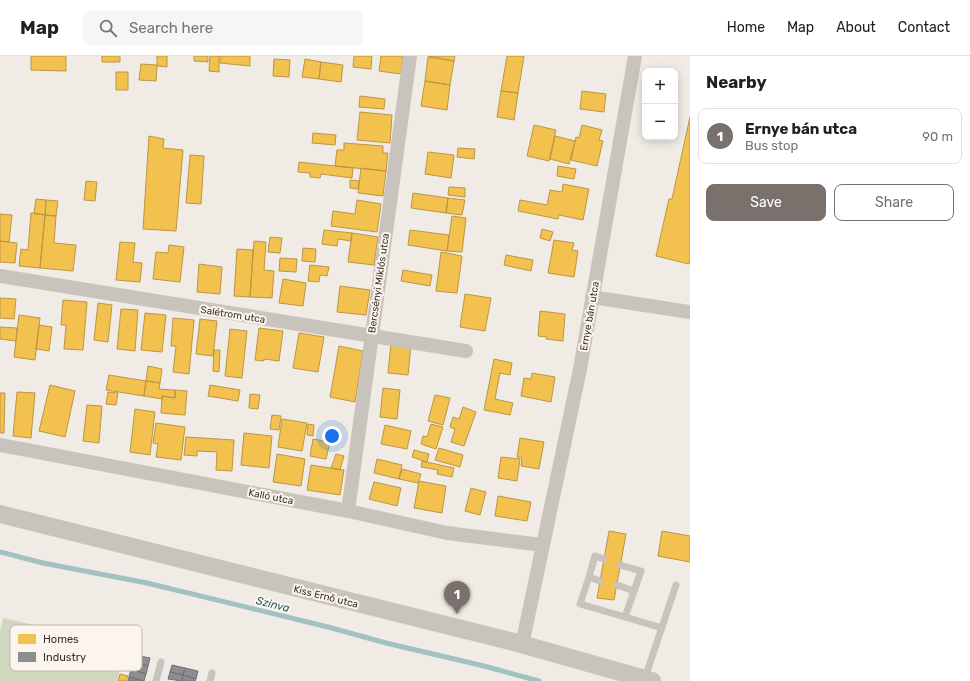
<!DOCTYPE html>
<meta charset="utf-8">
<style>
body{margin:0;font-family:Rubik,sans-serif;background:#f6f6f6;color:#202124}
.controls{position:absolute;right:12px;top:12px;display:grid;overflow:hidden;border-radius:8px;box-shadow:0 2px 10px #0003}
.controls button{width:36px;height:36px;display:grid;place-items:center;padding:0;border:0;border-bottom:1px solid #e0e0e0;background:#fff;color:#202124;font:20px sans-serif}
.you{position:absolute;left:332px;top:380px;width:14px;height:14px;margin:-10px;border:3px solid #fff;border-radius:50%;background:#1a73e8;box-shadow:0 0 0 6px #1a73e833}
.badge{display:grid;place-items:center;width:26px;height:26px;border-radius:50%;background:#7a716c;color:#fff;font-size:13px;font-weight:700}
.pin{position:absolute;translate:-50% -33px;filter:drop-shadow(0 1px 2px #0008)}
.pin::after{content:'';position:absolute;top:21px;width:14px;height:12px;background:inherit;clip-path:polygon(0 0,100% 0,50% 100%)}
.list{margin:0;padding:0;list-style:none}
h2{display:flex;justify-content:space-between;align-items:center;height:52px;margin:0;padding:0 16px;font-size:17px}
h2 small{font-size:13px;font-weight:400;color:#757577}
.list li{display:grid;grid-template-columns:26px 1fr auto;gap:12px;align-items:center;box-sizing:border-box;height:56px;margin:0 8px 8px;padding:0 8px;border:1px solid #e0e0e0;border-radius:8px}
.list b{display:block;font-size:15px;white-space:nowrap}
.list p{margin:0;font-size:13px;white-space:nowrap;color:#757577}
.list em{font-size:13px;font-style:normal;color:#757577}
.actions{display:flex;gap:8px;padding:12px 16px}
.actions a{flex:1;padding:9px 0;border:1px solid #7a716c;border-radius:8px;text-align:center;font-size:14px;color:#7a716c}
.actions .main{background:#7a716c;color:#fff}
.icon{flex:none;width:22px;height:22px;fill:none;stroke:currentColor;stroke-width:2;stroke-linecap:round;stroke-linejoin:round}
.map{position:relative;flex:none;width:690px;height:625px;overflow:hidden}
header{display:flex;align-items:center;gap:24px;box-sizing:border-box;height:56px;padding:0 20px;background:#fff;border-bottom:1px solid #e0e0e0}
header strong{font-size:19px}
nav{display:flex;gap:22px;margin-inline-start:auto;font-size:14px}
.search{width:280px;height:36px;background:#f6f6f6;display:flex;align-items:center;gap:10px;box-sizing:border-box;padding:0 14px;border-radius:8px;color:#757577;font-size:15px}
main{display:flex}
aside{flex:1;background:#fff}
.map>svg:first-child{display:block}
</style>
<header>
<strong>Map</strong>
<div class="search"><svg class="icon" aria-label="search" viewBox="0 0 24 24"><circle cx="10" cy="10" r="6"/><path d="M15 15l6 6"/></svg>Search here</div>
<nav><a>Home</a><a>Map</a><a>About</a><a>Contact</a></nav>
</header>
<main>
<div class="map">
<svg width="690" height="625" viewBox="0 0 690 625">
<rect width="100%" height="100%" fill="#f0ebe5"/>
<path fill="#d1d6bf" d="M3 562 125 589 117 625H0V576Z"/>
<path fill="#f2c14e" stroke="#bb9644" d="M31 0H66V15L31 14Z
M102 0H120V6H102Z
M157 0H167V11L157 10Z
M194 0H208V6L194 5Z
M210 0H219V16L209 15Z
M220 0H250V10L220 7Z
M354 0H372L371 13 353 11Z
M381 0H403L401 18 379 15Z
M428 0H455L454 5Z
M507 0H524L518 37 501 35Z
M428 1 454 5 450 29 425 25Z
M274 3 290 4 289 21 273 20Z
M305 3 321 6 319 23 302 21Z
M321 6 343 9 341 26 319 23Z
M141 8 157 9 156 25 139 24Z
M116 16H128V34H116Z
M425 25 450 29 447 54 421 50Z
M501 35 518 37 514 64 497 61Z
M582 35 606 38 604 56 580 53Z
M360 40 385 43 384 53 359 51Z
M360 56 392 59 390 87 357 84Z
M690 61V202L689 208 656 200 669 143H672Z
M534 69 556 74 549 105 527 100Z
M582 69 602 74 599 84 603 85 597 110 571 104 576 81 579 82Z
M313 77 336 79 335 89 312 87Z
M149 80 164 83 163 92 183 94 176 175 143 173Z
M555 80 575 85 569 108 550 103Z
M344 87 383 90V97H388L386 115 335 110 337 94H344Z
M458 92 475 93 474 103 457 101Z
M428 96 454 99 451 122 425 118Z
M190 99 204 100 201 148 186 147Z
M299 106 353 112 352 122 321 118 320 122 310 121V117L298 116Z
M558 110 576 113 574 123 557 120Z
M361 112 386 115 383 140 358 137Z
M350 124 359 125 358 133 350 132Z
M86 125 97 126 95 145 84 144Z
M563 128 589 133 583 164 559 159 558 163 518 155 520 144 547 149 550 134 562 136Z
M449 131 465 132V141L448 139Z
M413 137 448 142 446 157 411 152Z
M448 142 465 144 462 159 446 157Z
M36 143 46 144 45 159 34 157Z
M46 144 58 145 56 160 45 159Z
M357 144 381 148 377 176 331 170 333 155 355 158Z
M31 157 45 159 40 212 19 210 21 193 28 194Z
M0 158 12 159 9 186 0 185Z
M45 159 56 160 54 187 76 189 73 215 40 212Z
M452 160 466 162 462 196 447 195Z
M542 173 553 176 550 185 540 182Z
M324 174 352 177 351 185 338 183 337 190 322 188Z
M410 174 449 179 447 195 408 189Z
M352 177 378 181 374 209 348 206Z
M270 181 282 182 280 197 268 196Z
M554 184 574 187 572 194 578 195 574 221 548 217Z
M0 185 17 187 15 207 0 206Z
M254 185 266 186 264 214 274 215 272 242 250 241Z
M120 186 135 187 133 206 142 207 140 226 116 224Z
M169 189 184 191 180 226 153 223 156 196 168 197Z
M303 192 316 193 315 206 302 205Z
M237 193 253 194 250 241 234 240Z
M441 196 462 200 457 237 436 235Z
M506 199 533 204 531 215 504 209Z
M280 202 297 203 296 216 279 215Z
M199 208 222 211 220 238 197 236Z
M310 209 329 211 327 220 320 219 319 226 308 225Z
M403 214 432 219 430 230 401 225Z
M283 223 306 227 303 250 279 247Z
M340 230 370 234 366 259 337 256Z
M465 238 491 242 485 275 460 271Z
M0 242 16 243 14 263 0 262Z
M63 244 87 246 83 294 64 293 66 269H61Z
M98 247 112 249 108 286 94 284Z
M121 253 138 254 135 295 117 293Z
M540 255 565 258 563 285 546 283 547 281 538 280Z
M145 257 166 259 162 296 141 294Z
M19 259 40 262 35 304 14 301Z
M173 262 194 264 189 318 173 316 176 290H171Z
M200 263 217 265 213 300 196 298Z
M39 269 52 271 49 295 36 293Z
M0 271 17 272 16 285 0 283Z
M259 272 283 275 279 305 264 303V305L255 304Z
M230 273 247 275 242 322 225 320Z
M299 277 324 281 318 316 293 312Z
M391 287 411 289 408 319 388 317Z
M339 290 363 295 355 346 330 341Z
M214 294H220L219 316 213 315Z
M494 303 512 307 510 319 500 317 495 343 513 347 510 359 484 354Z
M148 310 162 313 160 327 146 325Z
M532 317 555 321 551 346 521 340 524 322 531 323Z
M109 319 146 325 144 340 106 334Z
M146 325 160 327 159 333 175 334V342L162 340V343L144 340Z
M50 329 75 335 65 381 39 375Z
M210 329 240 334 238 345 208 340Z
M383 332 400 334 397 363 380 361Z
M175 334 187 335 185 359 161 357 162 340 175 342Z
M17 336 35 337 31 382 13 380Z
M108 336 118 337 116 349 106 348Z
M0 337H5L4 377H0Z
M250 338 260 339 258 353 249 352Z
M435 339 450 342 443 369 428 365Z
M87 349 102 350 99 387 83 385Z
M463 351 476 356 464 390 451 386 455 373 450 371 453 361 459 363Z
M135 353 155 356 150 399 130 396Z
M272 359 281 360 279 374 270 373Z
M282 363 307 367 302 395 278 391Z
M156 367 185 371 181 404 156 401 158 388 153 387Z
M308 368 314 369 313 380 307 379Z
M431 368 443 371 436 393 421 388 423 380 427 381Z
M385 369 411 375 407 393 381 388Z
M244 377 272 380 269 412 241 409Z
M186 381 234 384 232 415 216 414 217 396 197 395V400L184 399Z
M520 382 544 386 539 413 521 410 522 402 517 401Z
M313 383 330 386 326 403 310 400Z
M439 392 463 399 460 411 435 404Z
M414 394 429 398 427 406 412 401Z
M277 398 305 403 301 430 273 426Z
M336 398 344 400 340 414 331 412Z
M501 401 520 403 517 425 498 422Z
M377 403 402 409 399 423 374 417Z
M422 405 454 412 452 421 437 418 438 414 421 411Z
M311 409 344 414 340 439 307 434Z
M402 413 421 418 418 427 399 423Z
M419 425 446 430 442 457 414 452Z
M374 426 401 432 397 450 369 443Z
M471 432 486 436 480 459 465 455Z
M498 440 531 446 527 465 495 460Z
M609 475 626 478 614 544 597 542Z
M662 475 690 480V506L658 500Z
M120 618 128 620 126 625H118Z"/>
<path fill="#8d8d92" stroke="#747173" d="M135 599 150 602 148 610 133 606Z
M133 606 148 610 146 618 131 613Z
M172 609 185 612 183 619 170 616Z
M185 612 198 615 196 623 183 619Z
M131 613 146 618 144 625 129 621Z
M170 616 183 619 182 625 168 623Z
M183 619 196 623 195 625H182Z
M129 621 144 625H128Z"/>
<g fill="none" stroke-linecap="round" stroke-linejoin="round">
<path stroke="#a1c2c1" stroke-width="5" d="M0 496 43 507 147 527 328 571 386 587 484 610 539 625"/>
<path stroke="#c9c3be" stroke-width="7" d="M620 509 641 515 625 561 662 572
M589 521 595 500 604 503
M600 525 589 521 580 548 625 561
M617 529 634 535
M645 622 676 529
M156 625 161 606
M210 625 212 617"/>
<path stroke="#c9c3be" stroke-width="14" d="M0 220 466 295
M592 241 690 256
M0 389 348 455 447 477 542 489
M348 455 410 0
M522 589 580 313 635 0"/>
<path stroke="#c9c3be" stroke-width="18" d="M0 458 510 585 652 625"/>
</g>
<g text-anchor="middle" stroke-width="4" stroke-linejoin="round" paint-order="stroke">
<g font-size="10" fill="#3b302b" stroke="#fbf5ee">
<text transform="translate(378 227) rotate(-82)" y="4">Bercsényi Miklós utca</text>
<text transform="translate(233 258) rotate(9)" y="4">Salétrom utca</text>
<text transform="translate(589 260) rotate(-80)" y="4">Ernye bán utca</text>
<text transform="translate(271 440) rotate(11)" y="4">Kalló utca</text>
<text transform="translate(326 540) rotate(14)" y="4">Kiss Ernő utca</text>
</g>
<g font-size="11" font-style="italic" fill="#1f5a5e" stroke="#fbf5ee">
<text transform="translate(273 548) rotate(14)" y="4">Szinva</text>
</g>
</g>
<rect x="10" y="569" width="132" height="46" rx="6" fill="#fbf5ee" stroke="#c1bab4" stroke-width="1"/>
<rect x="18" y="578" width="18" height="10" fill="#f2c14e"/>
<rect x="18" y="596" width="18" height="10" fill="#8d8d92"/>
<g font-size="11" fill="#3b302b">
<text x="43" y="587">Homes</text>
<text x="43" y="605">Industry</text>
</g>
</svg>
<div class="controls">
<button>+</button>
<button>−</button>
</div>
<div class="you"></div>
<div class="pin badge" style="left:457px;top:558px">1</div>
</div>
<aside>
<h2>Nearby<small></small></h2>
<ul class="list">
<li><span class="badge">1</span><div><b>Ernye bán utca</b><p>Bus stop</p></div><em>90 m</em></li>
</ul>
<div class="actions"><a class="main">Save</a><a>Share</a></div>
</aside>
</main>
